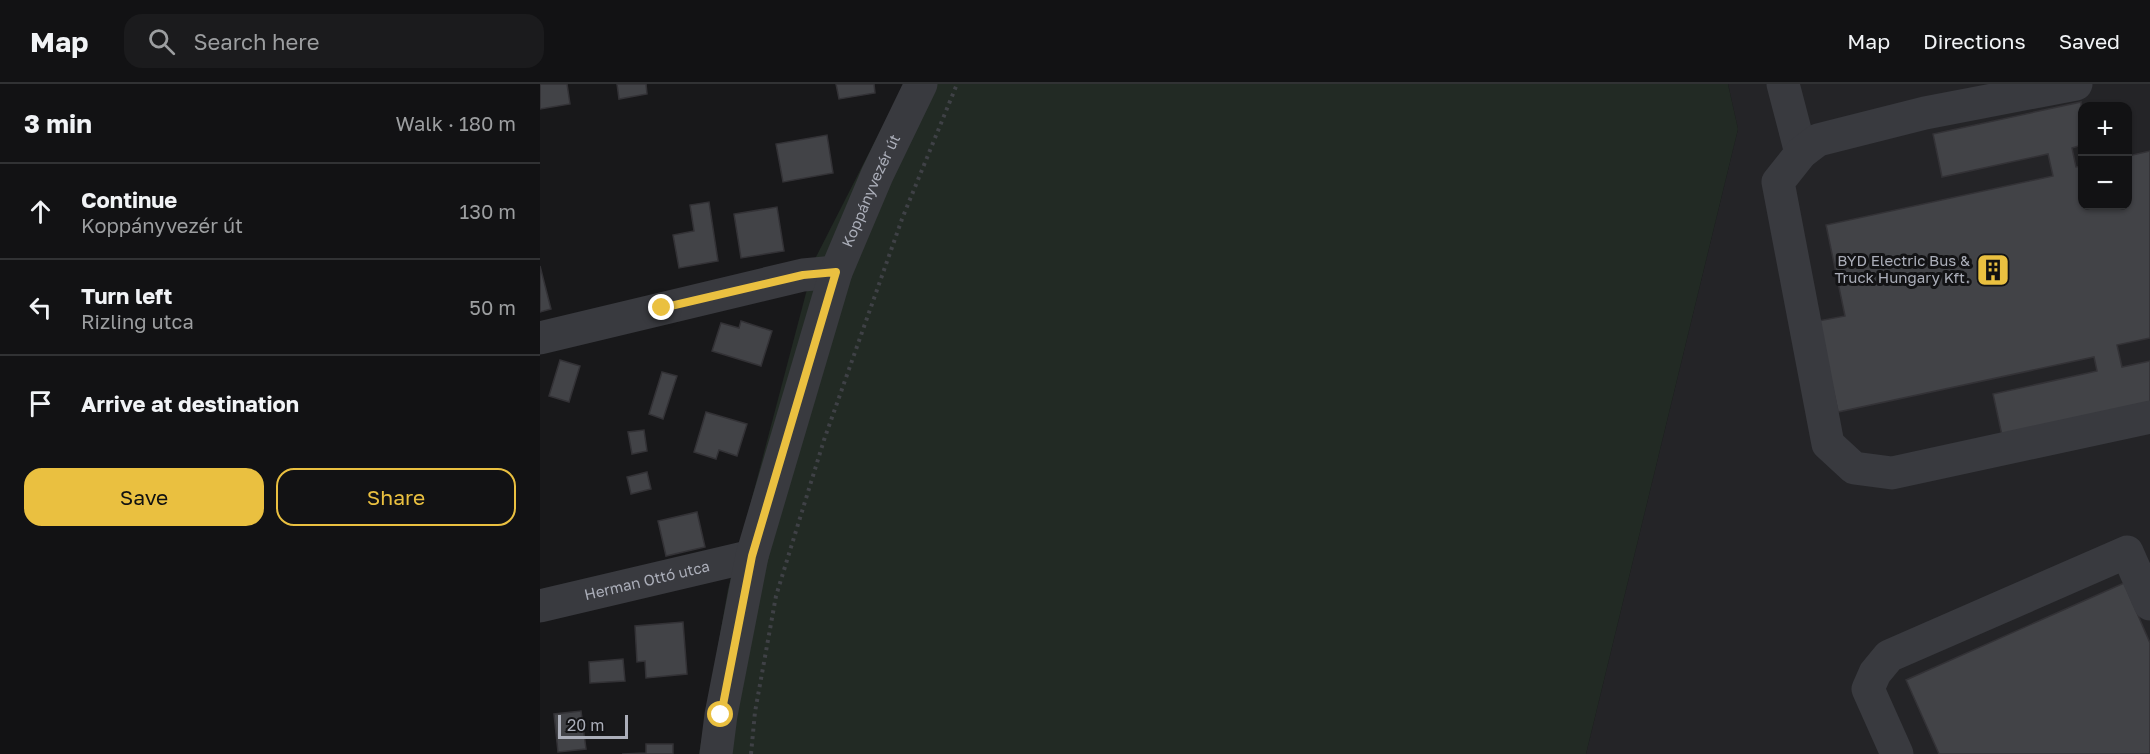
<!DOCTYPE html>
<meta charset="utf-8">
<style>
body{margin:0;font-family:"Golos Text",sans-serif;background:#1b1b1d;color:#f1f3f6}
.controls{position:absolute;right:18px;top:18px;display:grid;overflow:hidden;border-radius:12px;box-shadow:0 2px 4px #0004}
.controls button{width:54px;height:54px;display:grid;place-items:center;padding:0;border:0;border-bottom:2px solid #313234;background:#121214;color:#f1f3f6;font:30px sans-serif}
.scale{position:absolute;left:18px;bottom:15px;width:70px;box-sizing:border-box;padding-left:6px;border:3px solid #abaeb9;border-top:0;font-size:16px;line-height:21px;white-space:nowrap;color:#abaeb9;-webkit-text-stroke:4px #131315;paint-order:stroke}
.stop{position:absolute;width:18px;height:18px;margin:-14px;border:4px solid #eac040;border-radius:50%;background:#fff}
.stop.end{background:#eac040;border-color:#fff;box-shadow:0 2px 6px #0008}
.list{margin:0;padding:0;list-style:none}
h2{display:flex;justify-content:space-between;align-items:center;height:78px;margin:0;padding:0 24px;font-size:26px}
h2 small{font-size:20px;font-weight:400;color:#9c9ea0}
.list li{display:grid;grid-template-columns:39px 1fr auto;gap:18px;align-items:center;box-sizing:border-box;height:96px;padding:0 24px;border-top:2px solid #313234}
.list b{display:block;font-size:22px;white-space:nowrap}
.list p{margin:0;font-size:20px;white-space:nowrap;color:#9c9ea0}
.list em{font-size:20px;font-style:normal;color:#9c9ea0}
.actions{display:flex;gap:12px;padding:18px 24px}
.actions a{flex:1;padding:14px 0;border:2px solid #eac040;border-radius:18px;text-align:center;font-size:21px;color:#eac040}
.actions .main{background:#eac040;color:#111}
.icon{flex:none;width:33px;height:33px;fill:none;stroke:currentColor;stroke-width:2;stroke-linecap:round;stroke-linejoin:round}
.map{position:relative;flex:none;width:1610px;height:670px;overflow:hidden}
header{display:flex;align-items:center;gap:36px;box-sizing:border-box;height:84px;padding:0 30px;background:#121214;border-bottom:2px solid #313234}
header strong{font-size:28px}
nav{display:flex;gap:33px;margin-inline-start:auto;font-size:21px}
.search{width:420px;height:54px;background:#1b1b1d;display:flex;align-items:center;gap:15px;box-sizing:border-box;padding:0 21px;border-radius:18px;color:#9c9ea0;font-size:22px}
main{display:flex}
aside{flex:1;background:#121214}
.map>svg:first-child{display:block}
</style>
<header>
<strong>Map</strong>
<div class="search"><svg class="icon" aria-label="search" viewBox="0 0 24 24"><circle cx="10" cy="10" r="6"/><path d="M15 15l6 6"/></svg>Search here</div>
<nav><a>Map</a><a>Directions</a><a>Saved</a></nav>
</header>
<main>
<aside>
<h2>3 min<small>Walk · 180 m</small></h2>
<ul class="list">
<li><svg class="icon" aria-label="ahead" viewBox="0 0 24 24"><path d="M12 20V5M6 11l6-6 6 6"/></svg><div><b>Continue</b><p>Koppányvezér út</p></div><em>130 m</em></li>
<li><svg class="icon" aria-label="left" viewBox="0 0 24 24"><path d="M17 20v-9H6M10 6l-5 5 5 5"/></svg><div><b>Turn left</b><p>Rizling utca</p></div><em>50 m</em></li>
<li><svg class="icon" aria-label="arrive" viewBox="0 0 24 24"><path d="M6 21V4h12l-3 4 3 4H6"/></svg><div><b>Arrive at destination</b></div></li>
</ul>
<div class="actions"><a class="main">Save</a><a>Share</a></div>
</aside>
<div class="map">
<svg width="1610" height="670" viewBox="0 0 1610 670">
<rect width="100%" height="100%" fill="#18181a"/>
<path fill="#242427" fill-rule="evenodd" d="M1188 0H1610V670H1046L1198 45ZM1542 22H1588V122H1542Z"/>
<path fill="#222a24" d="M364 0H1188L1198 45 1046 670H159L188 505 275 175Z"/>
<path fill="#424347" stroke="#333236" stroke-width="1.5" d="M0 0H27L30 20 0 25Z
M77 0H106L107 10 79 15Z
M296 0H334L335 9 299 15Z
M1541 18 1542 61 1532 64 1536 83 1542 82V122H1588V72L1610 67V254L1577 261 1582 283 1610 277V325L1463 356 1453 310 1557 287 1554 273 1298 328 1278 237 1305 232 1286 141 1513 92 1508 70 1402 93 1393 50Z
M287 51 293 89 243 98 236 60Z
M169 118 178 177 139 184 133 151 154 147 150 121Z
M237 123 244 167 201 174 194 130Z
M0 182 11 225 0 228Z
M201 237 232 247 221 282 172 267 181 239 199 244Z
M20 276 40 282 29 318 9 312Z
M122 288 137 292 123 335 109 330Z
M166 328 207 340 197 372 179 366 176 375 154 368Z
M104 346 107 367 92 370 88 348Z
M107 388 111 405 91 410 87 393Z
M157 428 165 463 126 472 118 437Z
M1584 499 1610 559V670H1399L1366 596Z
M143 538 147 590 106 594 105 577 97 578 95 542Z
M83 575 85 597 50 599 49 578Z
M41 627 46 665 18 668 14 630Z
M106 660H133V670H82L106 669Z"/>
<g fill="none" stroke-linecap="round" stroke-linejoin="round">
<path stroke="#3f4146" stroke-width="4" stroke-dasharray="3 4.5" stroke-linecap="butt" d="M211 670 215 628 236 512 284 356 362 135 417 0"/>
<g stroke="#393a3f" stroke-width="33">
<path d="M1243 0 1261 69"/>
<path d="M1536 0 1385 29 1278 56 1261 69 1238 98 1288 360 1314 384 1352 389 1610 333"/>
<path d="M0 254 263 191 296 188"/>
<path id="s1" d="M0 522 212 472"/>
<path id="s2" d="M176 670 181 631 212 472 296 188 337 91 381 0"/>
<path d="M1357 670 1328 605 1335 589 1349 572 1587 468 1610 520"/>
</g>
</g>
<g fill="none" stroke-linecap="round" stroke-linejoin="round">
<path stroke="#eac040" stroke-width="8" d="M122 224 263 191 296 188 212 472 181 631"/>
</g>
<defs>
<symbol id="building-square" viewBox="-11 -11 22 22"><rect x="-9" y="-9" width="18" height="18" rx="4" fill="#eac040" stroke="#131315"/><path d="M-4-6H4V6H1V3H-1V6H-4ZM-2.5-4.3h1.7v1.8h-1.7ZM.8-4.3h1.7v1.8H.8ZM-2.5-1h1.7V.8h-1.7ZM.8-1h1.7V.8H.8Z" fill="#111"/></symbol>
</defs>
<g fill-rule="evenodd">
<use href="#building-square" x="1434" y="167" width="38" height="38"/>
</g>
<g text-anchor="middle" stroke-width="6" stroke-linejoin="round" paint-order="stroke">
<g font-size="15" fill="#abaeb9" stroke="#131315">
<text dy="5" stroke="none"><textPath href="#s2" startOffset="586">Koppányvezér út</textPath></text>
<text dy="5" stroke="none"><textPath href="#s1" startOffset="110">Herman Ottó utca</textPath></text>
</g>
<g font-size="15" fill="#abaeb9" stroke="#131315" text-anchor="end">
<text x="1430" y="182">BYD Electric Bus &amp;<tspan x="1430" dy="17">Truck Hungary Kft.</tspan></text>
</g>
</g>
</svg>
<div class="controls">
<button>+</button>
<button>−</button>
</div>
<div class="scale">20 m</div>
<div class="stop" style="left:181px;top:631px"></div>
<div class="stop end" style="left:122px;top:224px"></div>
</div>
</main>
